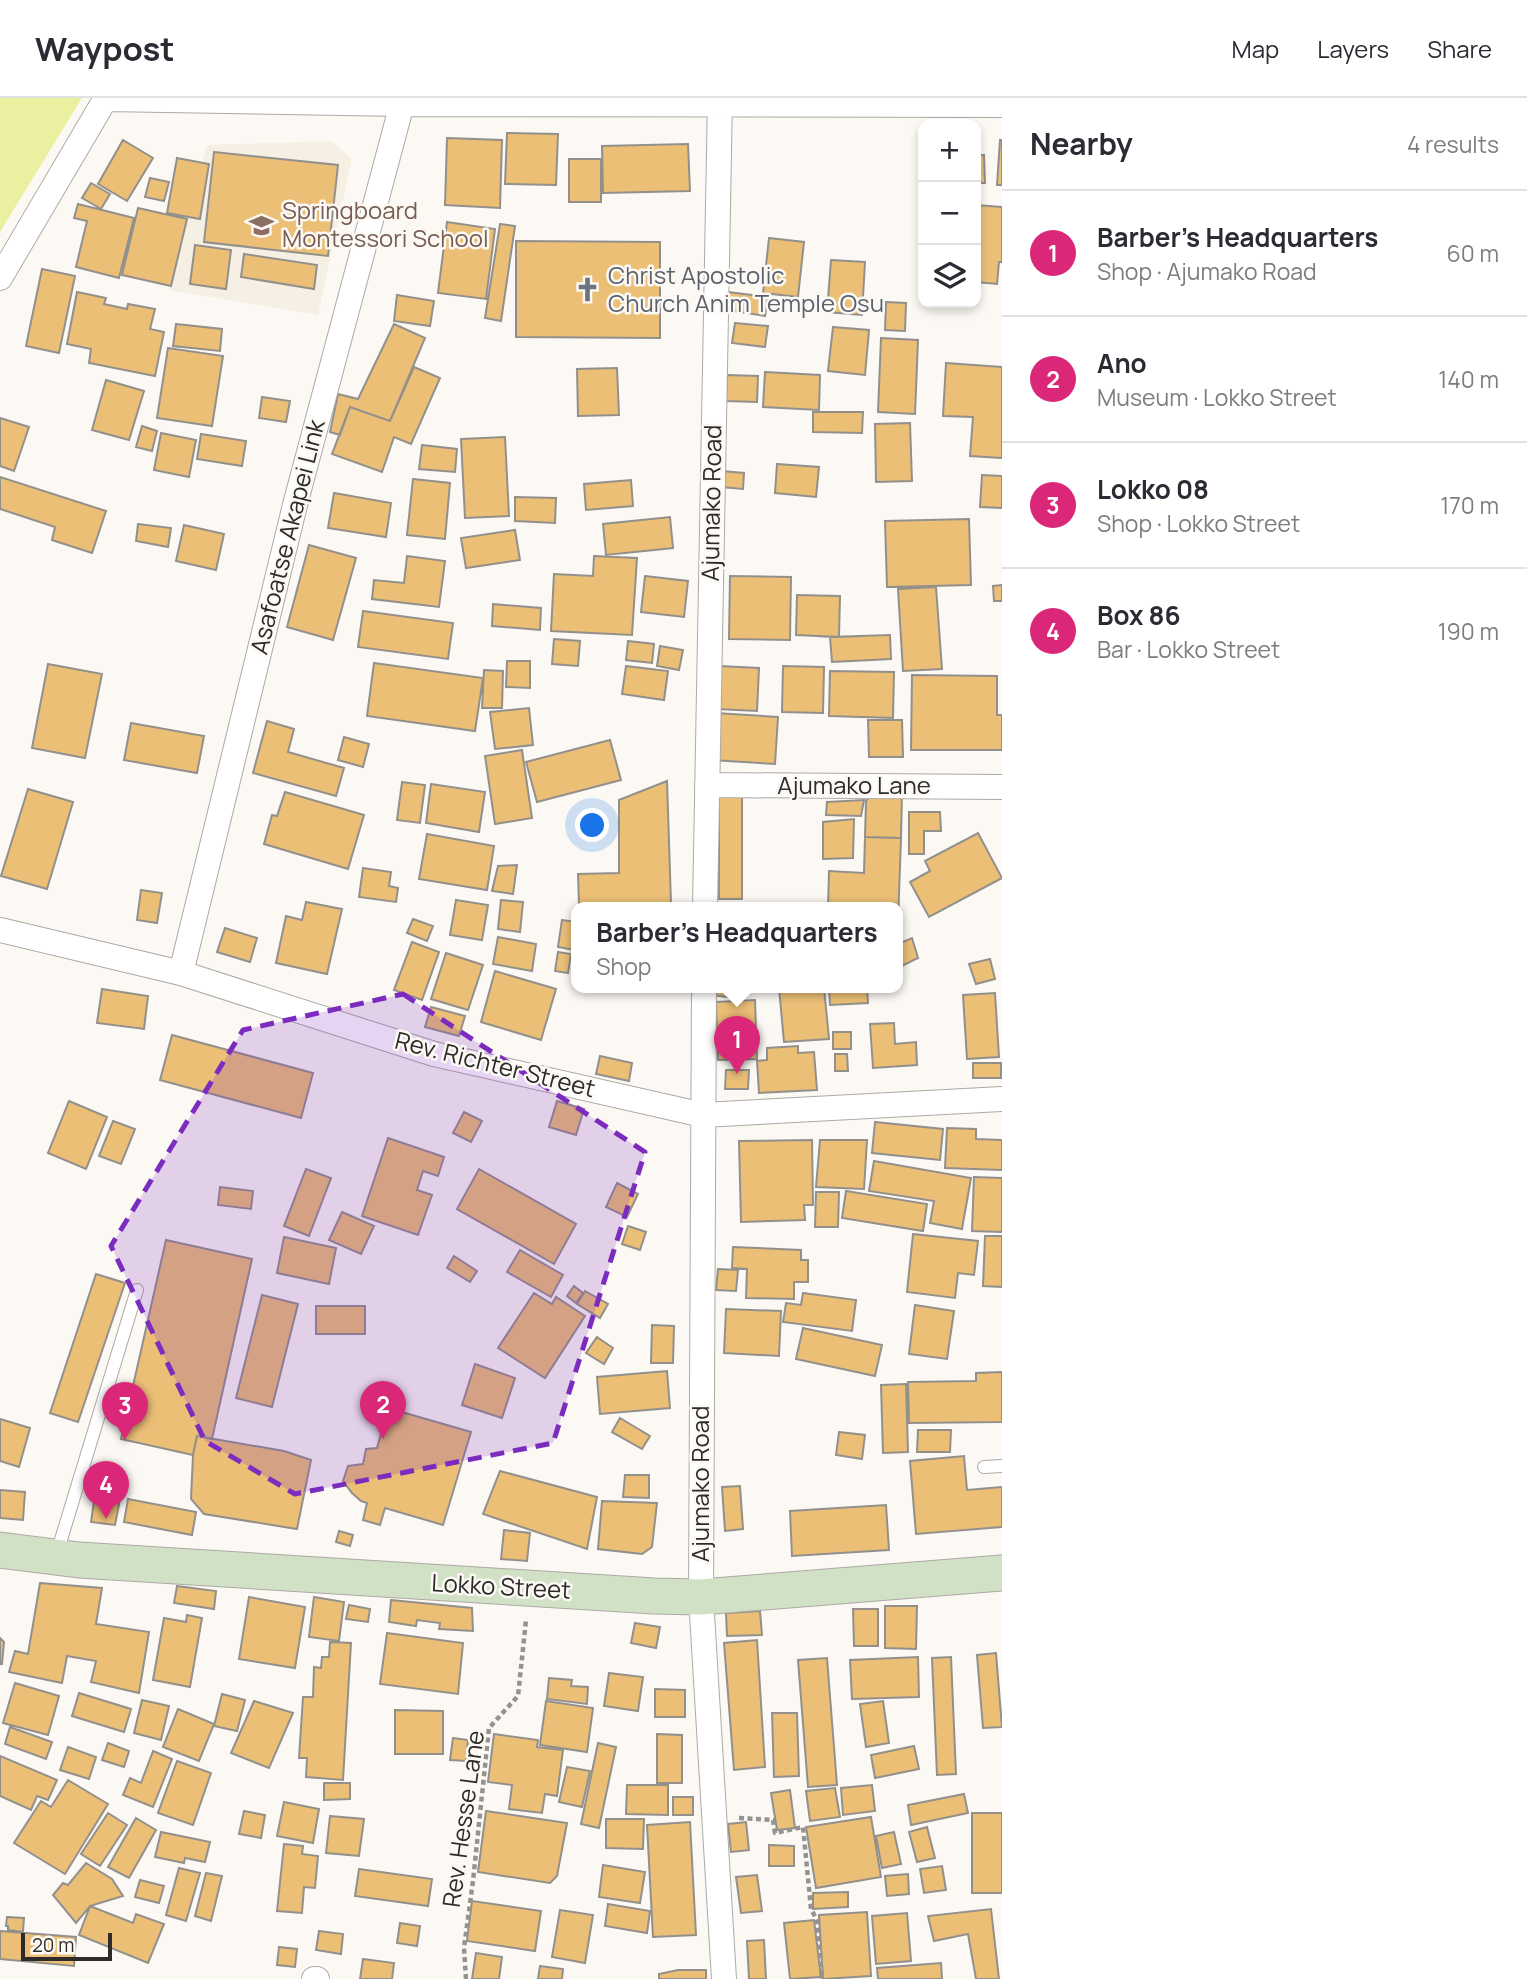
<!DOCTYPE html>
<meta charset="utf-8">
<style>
body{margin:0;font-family:Manrope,sans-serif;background:#f7f7f7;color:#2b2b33}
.controls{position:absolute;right:21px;top:21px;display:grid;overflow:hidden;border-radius:14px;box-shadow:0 4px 10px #0003}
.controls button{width:63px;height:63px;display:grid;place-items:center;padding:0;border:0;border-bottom:2px solid #e1e1e2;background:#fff;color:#2b2b33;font:35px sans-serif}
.scale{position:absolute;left:21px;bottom:18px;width:91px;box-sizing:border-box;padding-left:7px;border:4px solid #2c2b2a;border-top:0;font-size:19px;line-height:24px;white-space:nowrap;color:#2c2b2a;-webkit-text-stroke:5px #fcf9f4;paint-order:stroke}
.you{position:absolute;left:593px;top:728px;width:24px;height:24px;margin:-18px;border:5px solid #fff;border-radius:50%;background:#1a73e8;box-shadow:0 0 0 10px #1a73e833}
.badge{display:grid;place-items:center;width:46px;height:46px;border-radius:50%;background:#db2777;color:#fff;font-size:23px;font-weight:700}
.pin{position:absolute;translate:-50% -58px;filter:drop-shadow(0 2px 4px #0008)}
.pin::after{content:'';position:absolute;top:37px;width:24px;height:21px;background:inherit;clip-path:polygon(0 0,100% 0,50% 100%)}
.popup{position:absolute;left:571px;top:804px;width:332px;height:91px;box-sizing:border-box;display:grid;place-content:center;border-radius:14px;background:#fff;filter:drop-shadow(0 2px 5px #0005);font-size:23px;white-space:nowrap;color:#7c7c81}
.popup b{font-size:26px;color:#2b2b33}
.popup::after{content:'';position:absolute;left:50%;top:100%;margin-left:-14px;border:14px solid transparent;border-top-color:#fff}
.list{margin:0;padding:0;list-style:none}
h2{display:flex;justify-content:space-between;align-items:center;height:91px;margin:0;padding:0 28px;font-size:30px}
h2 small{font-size:23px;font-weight:400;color:#7c7c81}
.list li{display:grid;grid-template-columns:46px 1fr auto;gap:21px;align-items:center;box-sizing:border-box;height:126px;padding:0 28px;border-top:2px solid #e1e1e2}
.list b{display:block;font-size:26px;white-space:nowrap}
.list p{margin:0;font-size:23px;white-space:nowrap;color:#7c7c81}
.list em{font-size:23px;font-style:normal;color:#7c7c81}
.icon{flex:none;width:38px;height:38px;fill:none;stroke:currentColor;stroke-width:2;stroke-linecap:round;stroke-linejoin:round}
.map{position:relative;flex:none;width:1002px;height:1881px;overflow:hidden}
header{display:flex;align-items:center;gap:42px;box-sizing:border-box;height:98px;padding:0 35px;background:#fff;border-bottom:2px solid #e1e1e2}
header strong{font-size:33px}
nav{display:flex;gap:38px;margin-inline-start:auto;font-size:24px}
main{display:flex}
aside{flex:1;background:#fff}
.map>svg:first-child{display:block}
</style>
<header>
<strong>Waypost</strong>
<nav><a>Map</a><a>Layers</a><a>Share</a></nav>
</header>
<main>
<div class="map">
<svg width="1002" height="1881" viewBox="0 0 1002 1881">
<rect width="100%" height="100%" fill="#fcf9f4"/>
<path fill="#f6efe3" d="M331 43 352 61 318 217 169 192 207 47Z"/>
<path fill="#eaf09f" d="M0 0H82L0 134Z"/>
<path fill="#ecbf77" stroke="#93908c" stroke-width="2" d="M507 35 558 36 556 87 505 86Z
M447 40 502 42 500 110 445 107Z
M123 42 153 60 127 103 98 86Z
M1000 42H1002V87H997Z
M688 46 690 93 603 95 602 48Z
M214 54 338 67 328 158 204 144Z
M976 57H984L985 85H976Z
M177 60 209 66 200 121 167 115Z
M569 61H601V104H569Z
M150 80 169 84 164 103 145 99Z
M91 85 110 96 101 111 82 100Z
M78 106 134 120 119 180 76 169 87 123 74 120Z
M976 107 1002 109V164H999L997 186 976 184Z
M138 110 187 121 171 188 122 177Z
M447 124 495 131 486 201 438 195Z
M500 126 515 128 501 223 485 220Z
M769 140 804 144 798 199 763 195Z
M516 143 660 144V240L516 239Z
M195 147 231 152 226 191 190 186Z
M244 156 317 167 314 191 241 179Z
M831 162 865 164 862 217 827 214Z
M42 171 75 178 59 255 26 248Z
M77 194 106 200 104 206 127 211 128 206 155 211 150 231 164 234 155 278 89 265 91 251 67 246Z
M728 194 768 199 765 218 726 212Z
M397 197 434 203 430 228 394 223Z
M886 204 906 205 905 233 885 232Z
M735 225 768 228 765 249 732 245Z
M176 226 222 231 220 253 173 248Z
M394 226 425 240 390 323 350 309 340 337 330 334 338 296 358 301Z
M833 229 869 232 865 277 828 273Z
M881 240 918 242 915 316 878 314Z
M168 250 223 258 212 328 157 320Z
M946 265 1002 269V360L970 358 973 319 943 318Z
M414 269 440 280 411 346 394 339 382 374 332 356 350 309 390 323Z
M617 270 619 317 578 318 577 271Z
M765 274 820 277 819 312 763 309Z
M727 277 758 278 757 304 726 303Z
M106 282 144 293 129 342 92 332Z
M262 299 290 303 286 324 259 320Z
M813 314H863L862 335 813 334Z
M0 320 29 329 14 373 0 368Z
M910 325 912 383 876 384 875 326Z
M142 328 157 333 152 353 136 349Z
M161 335 196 342 189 379 154 372Z
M201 336 246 343 242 368 197 361Z
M505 339 509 418 465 420 461 341Z
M422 347 457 351 455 374 419 371Z
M777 366 819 369 816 399 775 395Z
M722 373 744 375 743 391 721 389Z
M982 377 1002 378V410L980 409Z
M0 379 106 413 92 455 52 442 55 429 0 411Z
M413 381 450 385 445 441 407 437Z
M631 382 633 408 586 412 584 386Z
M334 395 391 405 386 439 328 430Z
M515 399 556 400 555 425 515 423Z
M670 419 673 450 606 457 603 426Z
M969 421 971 487 887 489 885 423Z
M138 426 171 430 168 449 136 443Z
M184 427 224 436 216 472 176 463Z
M515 432 520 462 466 470 461 440Z
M309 447 356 460 333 542 287 529Z
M407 458 445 463 439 509 372 501 374 482 404 485Z
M594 458 637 460 632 537 551 533 554 476 593 478Z
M645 478 688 483 684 519 641 514Z
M730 478 791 479 790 542 729 541Z
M1002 487V503H994L993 488Z
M936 489 942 571 903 573 898 491Z
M797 497 840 498 839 539 796 537Z
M493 506 541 510 540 532 492 528Z
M363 513 453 525 448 561 358 549Z
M890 537 891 561 832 564 830 539Z
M554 541 580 543 578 568 552 566Z
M628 543 654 546 652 565 626 562Z
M660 548 683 552 679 572 657 568Z
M507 563H530V590L506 589Z
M374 565 483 580 475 633 367 618Z
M48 566 102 576 85 660 32 650Z
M626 568 668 573 664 602 622 596Z
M719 568 759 570 757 613 717 611Z
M783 568 824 569 823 615 782 614Z
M484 572 503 573 502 610H482Z
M830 573 894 574 893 620 829 618Z
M912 577 997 578V617H1002V652H911Z
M529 610 533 647 495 651 490 614Z
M715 615 778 619 775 666 712 662Z
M868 622H902L903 659H869Z
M267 623 294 631 288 654 344 670 336 698 253 675Z
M131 625 204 638 197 675 124 662Z
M344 639 369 646 363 669 338 662Z
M610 642 621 682 537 704 526 664Z
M522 652 532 720 495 726 485 658Z
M667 683 671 805 579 807 578 776 619 775V702Z
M402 684 425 687 420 725 397 722Z
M431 686 485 694 479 734 426 725Z
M28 691 73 704 47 791 1 778Z
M285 694 364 717 348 771 264 746 272 717 277 718Z
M719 696H742V801H719Z
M870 696H902L901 740 865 739 866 703Z
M864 702 861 718 826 717 827 704Z
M909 714H940L941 733H924V756H909Z
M854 721 853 760 823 761V724Z
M978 735 1002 780 929 819 910 784 930 773 925 763Z
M427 736 494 748 487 792 419 781Z
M865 739 901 740 898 825V810H828L829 773 864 775Z
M517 767 513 796 492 793 498 768Z
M363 770 391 774 389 788 398 790 396 804 359 799Z
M141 792 162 795 157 825 137 822Z
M456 802 488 807 482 842 450 837Z
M501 802 523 804 520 834 498 831Z
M306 804 342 811 327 876 276 865 286 818 302 822Z
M413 821 433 828 427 843 407 835Z
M562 822 576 824 574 852 558 849Z
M225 830 257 840 250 864 217 854Z
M498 839 536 846 532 873 493 866Z
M912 840 918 860 898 870V846Z
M412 844 439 854 422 902 394 892Z
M558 854 571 856 568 875 555 873Z
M446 855 483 867 468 912 431 901Z
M990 861 995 881 976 886 969 866Z
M495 873 556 891 541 942 481 924Z
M711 890H736L735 900 710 897Z
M779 890H824L829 941 784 944Z
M829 890H867L868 905 830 907Z
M102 891 148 898 144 931 97 925Z
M995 895 999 959 967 961 963 897Z
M755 902 757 961 718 962 716 904Z
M431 909 465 918 459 938 425 929Z
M894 925 895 946 916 944 917 967 873 970 870 926Z
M833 934H851V951H833Z
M172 937 313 975 301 1020 160 982Z
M798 948V955L814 954 817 992 759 995 757 963 767 962V950Z
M835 956H847L848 973H835Z
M600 958 632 965 629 983 596 976Z
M973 965H1001V980H973Z
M726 972H749L748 991H725Z
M69 1003 107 1019 86 1071 48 1055Z
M557 1003 584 1011 576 1037 549 1029Z
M464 1014 482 1023 471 1044 453 1035Z
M113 1023 135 1031 121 1066 99 1058Z
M875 1024 943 1031 940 1062 872 1055Z
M947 1030 976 1031V1041L1002 1042V1072L945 1070Z
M388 1040 444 1059 438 1078 423 1073 417 1092 432 1097 418 1137 362 1118Z
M812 1042 813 1107H804L805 1122 741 1124 739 1043Z
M820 1042H867L864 1091 816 1089Z
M874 1063 971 1080 962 1131 930 1125 934 1103 869 1093Z
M306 1071 331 1080 309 1138 284 1128Z
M479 1071 576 1126 554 1166 457 1111Z
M974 1079 1002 1080V1134L972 1133Z
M617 1085 638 1096 627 1119 606 1109Z
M220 1089 253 1093 251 1111 218 1107Z
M846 1093 927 1106 923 1133 842 1120Z
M816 1094H839L838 1129H815Z
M342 1114 374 1128 361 1156 329 1142Z
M628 1128 646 1134 640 1152 622 1146Z
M913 1136 978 1143 974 1177 958 1175 955 1200 907 1194Z
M985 1138H1002V1189L983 1188Z
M284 1139 336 1150 329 1186 277 1175Z
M166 1142 252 1161 212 1341 197 1338 193 1357 121 1341Z
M733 1149 801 1152V1162H808V1184H794V1201L746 1200 747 1171 732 1170Z
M520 1152 563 1177 551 1199 507 1174Z
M454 1158 477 1173 470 1184 447 1170Z
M718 1171 738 1172 736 1193 716 1192Z
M96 1176 125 1185 78 1324 50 1315Z
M574 1188 583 1195 576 1205 567 1198Z
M585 1193 608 1206 600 1220 577 1206Z
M534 1195 552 1206 556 1199 585 1218 545 1280 498 1250Z
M803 1195 856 1202 852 1233 783 1224 786 1205 801 1207Z
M262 1197 298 1206 272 1309 236 1300Z
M915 1207 954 1213 947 1261 909 1256Z
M316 1208H365V1236H316Z
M726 1211 781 1213 779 1258 724 1255Z
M652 1227 674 1228 673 1265H651Z
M803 1230 882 1247 875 1278 796 1261Z
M597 1239 613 1250 604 1266 586 1255Z
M475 1266 515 1280 502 1320 462 1307Z
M667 1273 670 1310 600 1316 597 1279Z
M1002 1274V1324L909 1325 908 1284 976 1283V1275Z
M906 1286 908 1354 883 1355 881 1287Z
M388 1310 471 1334 443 1427 385 1410 380 1427 363 1422 367 1405 361 1403 352 1395 343 1383 348 1368 363 1366 366 1351 377 1350Z
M620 1320 650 1338 642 1351 612 1334Z
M0 1321 30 1330 19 1369 0 1363Z
M918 1332H951L950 1354H917Z
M839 1334 865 1337 862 1361 836 1357Z
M197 1338 284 1353 311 1362 297 1431 204 1416 191 1401 193 1357Z
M964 1358 967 1392 1002 1389V1429L916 1436 910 1363Z
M500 1373 597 1399 587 1451 483 1416Z
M625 1377H649V1400L623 1399Z
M740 1388 743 1431 725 1433 722 1389Z
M0 1392 25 1394 23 1422 0 1420Z
M95 1397 120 1401 115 1427 91 1424Z
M128 1401 196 1414 192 1437 124 1424Z
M602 1403 657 1405 652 1449 642 1456 598 1451Z
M886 1407 889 1452 792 1458 790 1413Z
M504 1432 530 1435 527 1463 501 1461Z
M339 1433 353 1437 350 1448 336 1444Z
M40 1485 102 1490 96 1526 149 1534 139 1595 91 1584 96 1563 67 1558 62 1585 9 1574 15 1553 28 1556Z
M177 1488 216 1493 214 1511 174 1505Z
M249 1499 305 1509 295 1570 239 1561Z
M314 1499 344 1504 339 1543 309 1539Z
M391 1502 472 1510 473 1533 439 1531 440 1525 417 1522 416 1528 389 1524Z
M349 1507 370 1511 368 1524 346 1521Z
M885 1508H917L916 1551 885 1550Z
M853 1511H878V1548H854Z
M760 1513 762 1537 727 1538 726 1515Z
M187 1517 202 1520 190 1589 153 1582 164 1520 186 1524Z
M635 1525 660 1529 656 1550 631 1545Z
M387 1535 463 1545 458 1596 380 1586Z
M0 1540 4 1544 2 1566H0Z
M757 1542 765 1669 734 1672 724 1545Z
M330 1544 351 1545 343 1682 306 1679 307 1660H299L303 1599H313L314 1569 321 1570 322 1559H329Z
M996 1555 1002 1629 983 1630 977 1557Z
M918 1559 919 1599 852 1601 850 1562Z
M951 1559 956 1676 937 1677 932 1560Z
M827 1560 837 1687 808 1689 798 1562Z
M609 1575 643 1579 638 1613 604 1608Z
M549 1580 572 1582 571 1588 588 1589 587 1606 547 1601Z
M15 1585 59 1598 48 1637 3 1625Z
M655 1591 685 1592V1619H655Z
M79 1595 131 1611 124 1634 72 1618Z
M222 1596 245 1602 237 1633 214 1628Z
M142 1602 169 1608 161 1642 134 1635Z
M254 1603 293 1615 269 1670 231 1655Z
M546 1603 593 1610 587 1654 540 1647Z
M883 1603 889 1645 866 1649 860 1606Z
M178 1611 214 1626 199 1663 163 1649Z
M395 1612 443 1613V1656H395Z
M772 1615H797L799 1678 774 1679Z
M10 1629 52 1644 46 1661 5 1646Z
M494 1636 538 1642 537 1649 563 1652 557 1698 545 1696 542 1715 509 1711 512 1687 488 1684Z
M657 1636 682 1637V1685H657Z
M453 1640 468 1642 466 1663 450 1662Z
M108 1645 129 1653 124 1669 102 1662Z
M598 1645 616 1649 599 1730 581 1726Z
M914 1648 919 1671 875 1680 871 1657Z
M68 1649 96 1659 89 1681 60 1672Z
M153 1653 172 1661 153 1709 123 1697 130 1680 141 1685Z
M0 1658 57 1682 48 1702 37 1698 31 1712 0 1698Z
M177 1663 211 1675 193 1727 158 1715Z
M567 1669 590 1673 582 1709 559 1704Z
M68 1682 108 1706 65 1776 14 1745 41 1703 51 1709Z
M324 1685H350V1701L324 1702Z
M627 1687H668V1717L626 1716Z
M872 1687 875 1713 843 1717 841 1690Z
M835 1690 840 1719 810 1723 806 1693Z
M790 1692 795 1730 777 1732 771 1695Z
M964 1696 968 1715 911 1727 908 1707Z
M673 1699H693V1717H673Z
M284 1704 319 1711 313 1745 277 1738Z
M244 1713 265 1717 261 1740 239 1736Z
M486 1713 567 1725 557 1778 550 1785 478 1774Z
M108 1715 127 1727 100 1768 81 1756Z
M972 1715H1002V1795H972Z
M330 1718 364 1721 359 1758 326 1755Z
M871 1719 881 1779 816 1790 806 1729Z
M136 1720 156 1732 129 1780 108 1769Z
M606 1721H644L643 1751 606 1750Z
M690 1724 696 1837 653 1839 647 1727Z
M746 1724 749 1752 731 1754 728 1726Z
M927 1729 935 1760 917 1764 909 1734Z
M161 1734 210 1744 205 1764 185 1760 184 1765 155 1759Z
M894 1734 901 1766 882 1770 876 1738Z
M284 1746 303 1748 302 1756 318 1758 315 1790 304 1789 302 1815 277 1813Z
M769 1747 794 1748V1768H769Z
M86 1765 112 1781 123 1798 90 1808 76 1825 53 1797 63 1785 68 1787Z
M603 1767 645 1774 640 1805 599 1799Z
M942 1768 946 1792 924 1795 920 1771Z
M179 1770 200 1775 186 1823 166 1817Z
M359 1771 432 1781 428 1808 355 1798Z
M206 1775 222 1778 211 1823 195 1818Z
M908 1776 909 1796 887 1798 885 1778Z
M757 1777 762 1813 741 1815 736 1779Z
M140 1782 164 1788 159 1805 135 1799Z
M848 1794V1809L813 1811V1795Z
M472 1803 541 1813 535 1853 467 1843Z
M608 1806 650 1813 647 1835 605 1828Z
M90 1808 133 1825 136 1816 164 1826 148 1865 79 1837Z
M991 1811 999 1881H976L968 1836 934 1843 928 1818Z
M560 1812 593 1817 585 1865 552 1859Z
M867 1814 871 1878 823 1881 819 1817Z
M907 1815 911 1863 876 1866 872 1818Z
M7 1819 24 1820 23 1834 8 1832V1828H6Z
M814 1822 821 1879 790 1881 784 1825Z
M400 1825 420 1828 417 1848 397 1845Z
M0 1833 76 1839 74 1868 0 1861Z
M319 1833 343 1836 341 1856 316 1852Z
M764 1842 766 1881H749L747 1843Z
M279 1849 297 1851 295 1869 277 1867Z
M476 1855 502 1859 499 1881H472Z
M363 1861 394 1865 392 1881H360Z
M941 1865 942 1881H878L877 1870Z
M540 1868 563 1871 562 1881H538Z
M678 1872H706V1881H659V1876Z"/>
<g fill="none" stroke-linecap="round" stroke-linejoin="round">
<defs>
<path id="lane" d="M984 1369 1002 1368
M56 1458 137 1192"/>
<path id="street" d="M105 1 402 6 1002 7
M0 180 106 0
M707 687 1002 689
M705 810 720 0
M0 832 181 875 434 956 703 1017 1002 1001
M181 875 296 403 402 6
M704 890 701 1499 724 1881
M314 1881H317"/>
<path id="secondary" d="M0 1452 79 1462 654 1498 701 1499 1002 1475"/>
</defs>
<use href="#lane" stroke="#adaaa5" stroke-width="14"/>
<use href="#street" stroke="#adaaa5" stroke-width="26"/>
<use href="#secondary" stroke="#adaaa5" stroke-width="37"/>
<path stroke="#959390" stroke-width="4.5" stroke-dasharray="5 3.5" stroke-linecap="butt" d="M739 1720 773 1722 775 1735 803 1729 811 1811 817 1822 822 1881
M466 1881 464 1850 473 1783 489 1630 518 1598 526 1522"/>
<use href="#lane" stroke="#fff" stroke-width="12"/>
<use href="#street" stroke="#fff" stroke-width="24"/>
<use href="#secondary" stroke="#d1e1c6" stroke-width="35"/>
</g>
<path fill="#7b2cbf" fill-opacity="0.2" stroke="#7b2cbf" stroke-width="5" stroke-dasharray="14 9" stroke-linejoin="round" d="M403 896 645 1054 553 1345 295 1396 205 1343 111 1148 243 932Z"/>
<defs>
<symbol id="school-bare" viewBox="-9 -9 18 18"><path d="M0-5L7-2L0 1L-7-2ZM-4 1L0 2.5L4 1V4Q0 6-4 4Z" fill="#8d6e63" stroke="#fcf9f4" stroke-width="2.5" paint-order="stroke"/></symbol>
<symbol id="church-bare" viewBox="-9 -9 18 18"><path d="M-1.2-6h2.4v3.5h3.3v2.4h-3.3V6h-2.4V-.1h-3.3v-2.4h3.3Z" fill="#6b7280" stroke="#fcf9f4" stroke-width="2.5" paint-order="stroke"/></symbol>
</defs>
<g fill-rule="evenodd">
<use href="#school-bare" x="244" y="110" width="35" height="35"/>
<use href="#church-bare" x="570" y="174" width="35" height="35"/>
</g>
<g text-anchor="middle" stroke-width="5" stroke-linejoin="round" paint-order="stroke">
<g font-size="24" fill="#785e54" stroke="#fcf9f4" text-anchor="start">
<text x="282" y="121">Springboard<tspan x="282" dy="28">Montessori School</tspan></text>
</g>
<g font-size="24" fill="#5b616d" stroke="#fcf9f4" text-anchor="start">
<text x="608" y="186">Christ Apostolic<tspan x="608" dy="28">Church Anim Temple Osu</tspan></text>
</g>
<g font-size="24" fill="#2c2b2a" stroke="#fcf9f4">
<text transform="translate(712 405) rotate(-89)" y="8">Ajumako Road</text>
<text transform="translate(288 439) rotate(-76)" y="8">Asafoatse Akapei Link</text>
<text x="854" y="696">Ajumako Lane</text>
<text transform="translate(495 967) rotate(14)" y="8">Rev. Richter Street</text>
<text transform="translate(701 1386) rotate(-90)" y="8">Ajumako Road</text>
<text transform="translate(501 1489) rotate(3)" y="8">Lokko Street</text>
<text transform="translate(464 1721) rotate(-82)" y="8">Rev. Hesse Lane</text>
</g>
</g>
</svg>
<div class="controls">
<button>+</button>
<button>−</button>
<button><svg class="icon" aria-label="layers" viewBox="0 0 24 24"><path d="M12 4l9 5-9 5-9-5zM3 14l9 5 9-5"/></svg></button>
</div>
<div class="scale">20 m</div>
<div class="you"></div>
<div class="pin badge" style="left:737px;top:976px">1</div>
<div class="popup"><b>Barber's Headquarters</b>Shop</div>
<div class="pin badge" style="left:383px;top:1341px">2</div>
<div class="pin badge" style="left:125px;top:1342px">3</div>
<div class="pin badge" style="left:106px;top:1421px">4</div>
</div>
<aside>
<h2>Nearby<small>4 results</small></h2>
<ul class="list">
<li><span class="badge">1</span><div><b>Barber's Headquarters</b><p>Shop · Ajumako Road</p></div><em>60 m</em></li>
<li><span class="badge">2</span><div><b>Ano</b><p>Museum · Lokko Street</p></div><em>140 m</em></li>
<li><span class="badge">3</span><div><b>Lokko 08</b><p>Shop · Lokko Street</p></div><em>170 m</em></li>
<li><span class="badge">4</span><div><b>Box 86</b><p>Bar · Lokko Street</p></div><em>190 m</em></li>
</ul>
</aside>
</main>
